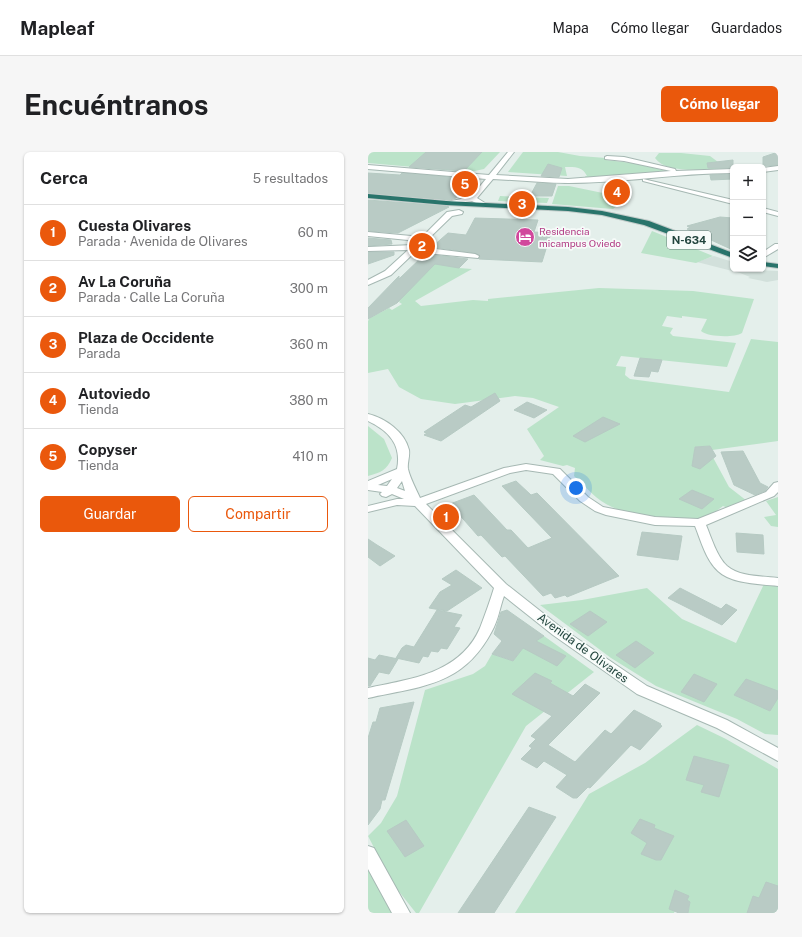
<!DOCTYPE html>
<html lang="es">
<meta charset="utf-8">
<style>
body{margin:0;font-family:"Public Sans",sans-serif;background:#f6f6f6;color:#202124}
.controls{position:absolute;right:12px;top:12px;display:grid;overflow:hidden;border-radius:6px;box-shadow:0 1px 3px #0004}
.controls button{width:36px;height:36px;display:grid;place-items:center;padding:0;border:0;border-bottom:1px solid #e0e0e0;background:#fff;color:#202124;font:20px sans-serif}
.you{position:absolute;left:208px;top:336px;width:14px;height:14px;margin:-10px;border:3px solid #fff;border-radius:50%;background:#1a73e8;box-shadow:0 0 0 6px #1a73e833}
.badge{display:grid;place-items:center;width:26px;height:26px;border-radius:50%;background:#ea580c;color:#fff;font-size:13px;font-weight:700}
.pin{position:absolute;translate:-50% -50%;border:2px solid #fff;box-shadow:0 1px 4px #0006}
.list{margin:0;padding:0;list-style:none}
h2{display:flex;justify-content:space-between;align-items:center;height:52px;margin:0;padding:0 16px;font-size:17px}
h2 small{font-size:13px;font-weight:400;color:#757577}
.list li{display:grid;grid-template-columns:26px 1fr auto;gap:12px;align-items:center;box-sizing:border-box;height:56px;padding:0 16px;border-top:1px solid #e0e0e0}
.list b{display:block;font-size:15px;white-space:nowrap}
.list p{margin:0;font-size:13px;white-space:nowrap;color:#757577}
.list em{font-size:13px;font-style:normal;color:#757577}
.actions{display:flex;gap:8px;padding:12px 16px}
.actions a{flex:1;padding:9px 0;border:1px solid #ea580c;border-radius:6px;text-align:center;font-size:14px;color:#ea580c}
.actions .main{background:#ea580c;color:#fff}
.icon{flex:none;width:22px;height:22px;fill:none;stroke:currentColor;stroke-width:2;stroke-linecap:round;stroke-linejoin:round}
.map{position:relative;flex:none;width:410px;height:761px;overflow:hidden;border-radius:6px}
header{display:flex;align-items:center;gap:24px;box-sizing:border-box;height:56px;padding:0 20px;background:#fff;border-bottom:1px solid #e0e0e0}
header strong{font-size:19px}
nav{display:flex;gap:22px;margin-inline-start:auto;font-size:14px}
.intro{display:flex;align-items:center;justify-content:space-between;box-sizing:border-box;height:96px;padding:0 24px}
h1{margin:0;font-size:28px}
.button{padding:10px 18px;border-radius:6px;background:#ea580c;color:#fff;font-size:14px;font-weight:700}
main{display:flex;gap:24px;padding:0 24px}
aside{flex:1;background:#fff;border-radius:6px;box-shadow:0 1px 3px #0004}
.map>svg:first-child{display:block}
</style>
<header>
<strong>Mapleaf</strong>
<nav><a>Mapa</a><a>Cómo llegar</a><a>Guardados</a></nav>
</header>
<div class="intro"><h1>Encuéntranos</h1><a class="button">Cómo llegar</a></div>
<main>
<aside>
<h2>Cerca<small>5 resultados</small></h2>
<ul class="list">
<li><span class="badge">1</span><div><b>Cuesta Olivares</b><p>Parada · Avenida de Olivares</p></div><em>60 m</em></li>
<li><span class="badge">2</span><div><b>Av La Coruña</b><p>Parada · Calle La Coruña</p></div><em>300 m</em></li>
<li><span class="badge">3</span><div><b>Plaza de Occidente</b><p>Parada</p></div><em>360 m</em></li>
<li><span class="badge">4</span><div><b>Autoviedo</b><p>Tienda</p></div><em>380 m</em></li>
<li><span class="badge">5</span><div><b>Copyser</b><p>Tienda</p></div><em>410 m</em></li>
</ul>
<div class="actions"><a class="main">Guardar</a><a>Compartir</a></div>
</aside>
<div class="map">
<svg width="410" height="761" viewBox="0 0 410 761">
<rect width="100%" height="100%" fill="#e4efeb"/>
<path fill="#d2e0db" d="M346 104 365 110V117L410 119V128L399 130 380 126 382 125 372 121 329 110Z"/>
<path fill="#bbe3c9" d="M0 0H132L116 17 102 20 0 11Z
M155 0H190L212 4 238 6V8L264 11 299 19 218 26 217 24H219C214 14 207 15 197 15L199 24 140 20Z
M291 1H313L342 4 358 16C339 17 299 23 287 6Z
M190 34H201L259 46 245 57 184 52Z
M132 44 181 46 179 51 130 49Z
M284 79 345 104 328 111 273 101Z
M75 103 82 104 81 106 91 116 104 117 47 149 53 154 105 148 120 149V147L231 136 325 139 386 147 374 181C366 186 340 185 333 179L339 167 314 164V166L299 164 294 174 305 176 302 181 305 184 368 191 359 215 253 204 248 214 258 215 257 223 262 227 361 240 383 187 410 190V289L344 298 341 294 327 295 326 298H341L361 335 379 349 360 356 355 354C351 357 346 361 342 363 317 373 268 366 244 355 229 349 217 334 206 324L207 316 199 313 195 314 172 308 176 304 159 277 191 255 165 246 147 244 87 252 53 247 31 235 20 217 0 221V169L2 166 21 156 24 158 34 152 31 150 35 144Z
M0 274 16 287 24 306C19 318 12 321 0 324Z
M410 345V375L403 374 396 365 408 363 398 349Z
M397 430H410V583L397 582 369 567 288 534 243 506 172 453 214 448 279 436 314 467 368 491Z
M176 484 226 520 158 574 51 761H48L25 732 0 684 13 671 29 644 57 538 105 522 117 514 124 502 145 509 154 497Z
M329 573 358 587 410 617V761H320L322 751 319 748 320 744 313 741 306 761H147L221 642 277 611Z
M0 715 24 761H0Z"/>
<path fill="#b9cbc5" stroke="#b6cac3" d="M58 0H114L96 19 41 15Z
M410 0V13L395 14V5Z
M365 8V16H340L339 11Z
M180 12 194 16 191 25 173 24Z
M0 21 32 23 34 21 94 26 102 33 88 46 82 48 0 41Z
M365 22V27L343 28 342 23Z
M169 31 188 32 184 44H162Z
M0 48 78 54 81 55 30 81 0 79Z
M352 65 365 66V98L319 77 322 76 319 74Z
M107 66 170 68 166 80 183 81 174 110 111 107 112 104 107 101 64 95 80 81 98 83Z
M0 86 23 88 24 92 0 94Z
M0 100H26V103L0 112Z
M57 102 100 107 91 116 67 112 29 151 0 167V156L31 124V127Z
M272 206 294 208 290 220 283 219 281 225 266 224Z
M127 241 132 249 73 289 56 283 59 281 56 280 97 253 103 255Z
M159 250 179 258 166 266 146 258Z
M235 265 252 272 217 290 205 284Z
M342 294 348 304 332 317 324 314 327 295Z
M375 299 392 331 400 335 397 339 387 343 366 333 353 300Z
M148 329 163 343 169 341 251 424 199 445 197 443 187 446 183 441 175 444 137 404 134 405 113 383 110 384 82 352 106 343 139 378H143L160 396 184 386 134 334Z
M324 338 346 347 334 357 311 347Z
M274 380 314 384 310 408 269 403Z
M368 381 395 383 396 402 369 400Z
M0 387 9 393 27 404 12 414 0 405Z
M88 418 114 436 79 459 61 456 72 440 84 433 74 427Z
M312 436 353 457 358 452 369 458 354 473 300 446Z
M69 458 94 463 86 475 92 476 79 497 73 496 70 500 63 499 60 505 55 504 51 511 28 506 34 496 38 493 46 495Z
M139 458 176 484 168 489 198 504 189 514 155 496 145 509 124 502 134 489 126 482 133 460Z
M222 459 239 470 220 484 202 472Z
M268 489 286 501 267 516 248 503Z
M11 503 30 507 21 522 11 520 2 534H0V506L7 508Z
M167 521 184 529 182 531 205 544 217 532 232 541 180 593 207 610 237 578 243 582 266 558 293 572 292 573 294 574 272 598 263 593 222 636 220 635 209 646H205L188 635 199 623 176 609 169 616 153 607 164 596 161 594 168 587 163 584 184 564 144 542Z
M326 522 349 532 336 550 313 540Z
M378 527 410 539V546L402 559 366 543Z
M46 550 17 648H14L12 657 0 673V586L5 570H8L12 556Z
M326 604 361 613 351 645 333 640 336 633 318 628Z
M161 655 188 665 126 761H90Z
M272 667 287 673 286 676 306 684 293 708H288L273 702 279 691 263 681Z
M38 668 56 694 37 705 19 679Z
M398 730 410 734V761H379L385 744 391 746Z
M307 738 321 744 319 748 322 750 320 761H311L301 757Z"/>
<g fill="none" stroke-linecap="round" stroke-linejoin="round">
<defs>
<path id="minor" d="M140 0H146L128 23 200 27 303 19 256 9 237 7V5L239 4 256 5 307 17 308 19 365 17V21C310 21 256 31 201 31 176 31 150 28 125 27L109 46 120 53 116 55 104 49 78 53 74 51 103 45 118 27 0 17V13L121 23Z
M410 14V18L395 20V16Z
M275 27 365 48V52L275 29Z
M395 56 410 60V64L395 60Z
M91 58 95 60 94 62 84 64 52 95 107 102 111 104 110 106 47 100 23 123 0 133V128L17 119 40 98 0 99V95L45 93 50 89 0 84V80L54 85 79 60Z
M407 92H410V97L395 106V100Z
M0 262C17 266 37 280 41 298 42 305 39 311 40 317 42 326 48 337 52 346L136 316 158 312 192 317 220 345 235 355 287 365 330 367 398 340 406 331 410 330V340L406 344 338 373C343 385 349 405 359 414 372 425 394 424 410 426V434C393 432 363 432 350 419 338 408 333 389 327 374L287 373 238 363 227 359 212 349 185 322 158 318 142 321 58 352 138 432 195 477 279 534 359 568 410 596V609L349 576 269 542 185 483 136 444C132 455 130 469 124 479 95 534 54 534 0 546V536C42 527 92 522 112 476 117 463 122 449 126 436L47 354 29 353 0 360V354L29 347H36L24 342 18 345 14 344 12 342 14 340 0 338V329L29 317C34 293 21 279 0 269ZM24 327 19 334 10 333ZM34 329 37 339 29 336Z
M0 694 6 696 42 761H24L0 717Z"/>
<path id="highway" d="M0 42 78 49 200 55 234 59 281 69 365 101V106L276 73 234 63 200 59 78 53 0 46Z
M395 110 410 112V116L395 114Z"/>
</defs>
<use href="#minor" stroke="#a6b8b3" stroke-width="2"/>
<use href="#highway" stroke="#c1cbc9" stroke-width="2"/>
<use href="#minor" fill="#fff" fill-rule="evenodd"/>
<use href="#highway" fill="#29746b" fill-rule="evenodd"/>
</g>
<defs>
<symbol id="hotel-disc" viewBox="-11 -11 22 22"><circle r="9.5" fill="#d1479c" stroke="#f6fbf9"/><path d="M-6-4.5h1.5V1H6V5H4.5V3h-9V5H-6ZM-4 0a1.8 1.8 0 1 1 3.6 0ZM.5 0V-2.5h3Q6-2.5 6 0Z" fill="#fff"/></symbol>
</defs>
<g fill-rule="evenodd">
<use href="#hotel-disc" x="146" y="74" width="22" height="22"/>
</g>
<g text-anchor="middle" stroke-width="3.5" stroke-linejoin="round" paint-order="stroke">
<g font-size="10" fill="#b23c85" stroke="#f6fbf9" text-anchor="start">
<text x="171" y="83">Residencia<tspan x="171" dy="12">micampus Oviedo</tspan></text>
</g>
<rect fill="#f6fbf9" stroke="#617b75" stroke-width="1" x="299" y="79" width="44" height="18" rx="3"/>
<g font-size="11" font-weight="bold" fill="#21443d">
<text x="321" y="92">N-634</text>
</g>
<g font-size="12" fill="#21443d" stroke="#f6fbf9">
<text transform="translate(215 496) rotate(36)" y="4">Avenida de Olivares</text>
</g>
</g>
</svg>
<div class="controls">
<button>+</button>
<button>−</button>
<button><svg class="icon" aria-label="layers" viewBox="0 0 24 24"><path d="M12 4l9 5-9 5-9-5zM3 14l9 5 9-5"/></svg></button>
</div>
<div class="you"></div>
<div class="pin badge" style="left:78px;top:365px">1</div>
<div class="pin badge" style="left:54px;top:94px">2</div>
<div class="pin badge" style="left:154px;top:52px">3</div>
<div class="pin badge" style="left:249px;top:40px">4</div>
<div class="pin badge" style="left:97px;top:32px">5</div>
</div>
</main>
